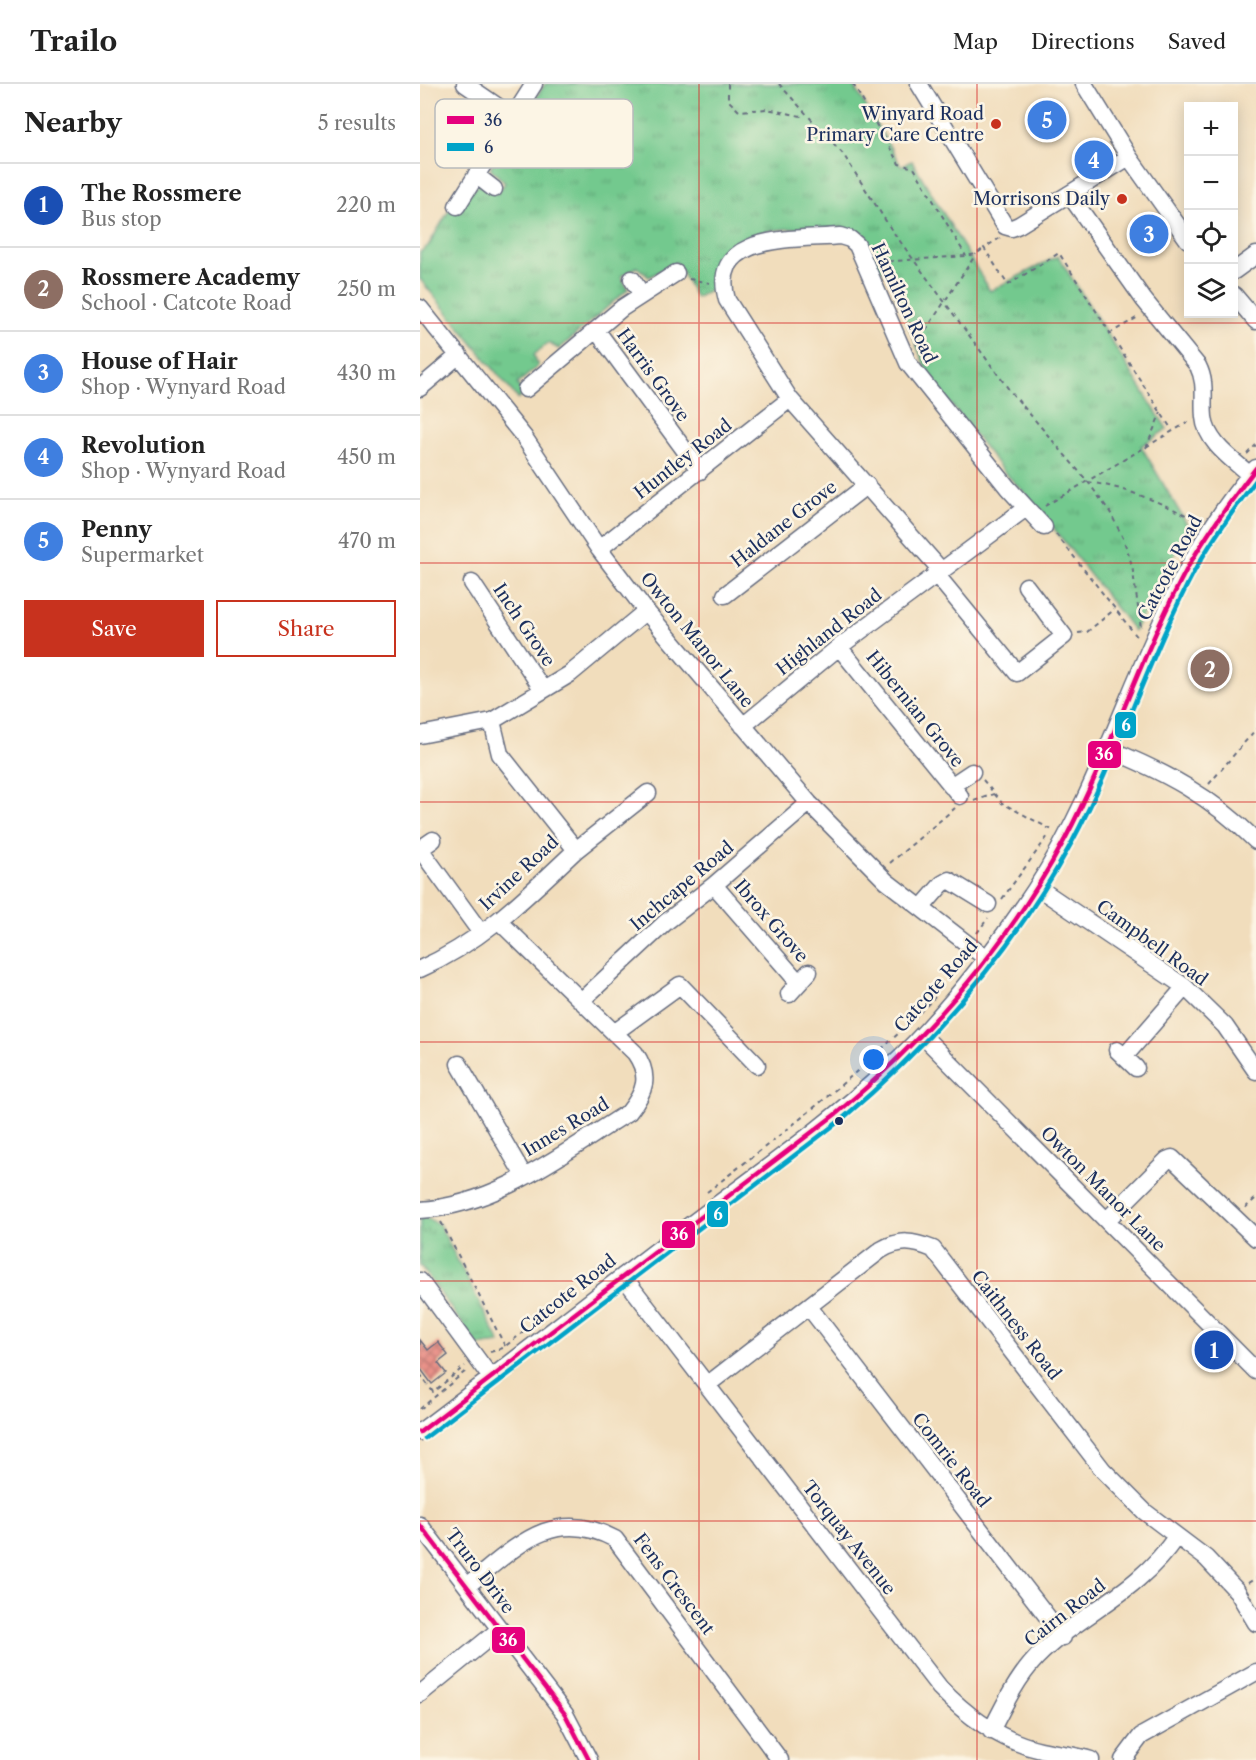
<!DOCTYPE html>
<meta charset="utf-8">
<style>
body{margin:0;font-family:"Libre Caslon Text",serif;background:#f2f2f2;color:#222}
.controls{position:absolute;right:18px;top:18px;display:grid;overflow:hidden;border-radius:0px;box-shadow:0 3px 15px #0003}
.controls button{width:54px;height:54px;display:grid;place-items:center;padding:0;border:0;border-bottom:2px solid #e0e0e0;background:#fff;color:#222;font:30px sans-serif}
.you{position:absolute;left:454px;top:976px;width:21px;height:21px;margin:-15px;border:4px solid #fff;border-radius:50%;background:#1a73e8;box-shadow:0 0 0 9px #1a73e833}
.badge{display:grid;place-items:center;width:39px;height:39px;border-radius:50%;background:#c8321e;color:#fff;font-size:20px;font-weight:700}
.pin{position:absolute;translate:-50% -50%;border:3px solid #fff;box-shadow:0 2px 6px #0006}
.list{margin:0;padding:0;list-style:none}
h2{display:flex;justify-content:space-between;align-items:center;height:78px;margin:0;padding:0 24px;font-size:26px}
h2 small{font-size:20px;font-weight:400;color:#767676}
.list li{display:grid;grid-template-columns:39px 1fr auto;gap:18px;align-items:center;box-sizing:border-box;height:84px;padding:0 24px;border-top:2px solid #e0e0e0}
.list b{display:block;font-size:22px;white-space:nowrap}
.list p{margin:0;font-size:20px;white-space:nowrap;color:#767676}
.list em{font-size:20px;font-style:normal;color:#767676}
.actions{display:flex;gap:12px;padding:18px 24px}
.actions a{flex:1;padding:14px 0;border:2px solid #c8321e;border-radius:0px;text-align:center;font-size:21px;color:#c8321e}
.actions .main{background:#c8321e;color:#fff}
.icon{flex:none;width:33px;height:33px;fill:none;stroke:currentColor;stroke-width:2;stroke-linecap:round;stroke-linejoin:round}
.map{position:relative;flex:none;width:836px;height:1676px;overflow:hidden}
header{display:flex;align-items:center;gap:36px;box-sizing:border-box;height:84px;padding:0 30px;background:#fff;border-bottom:2px solid #e0e0e0}
header strong{font-size:28px}
nav{display:flex;gap:33px;margin-inline-start:auto;font-size:21px}
main{display:flex}
aside{flex:1;background:#fff}
.map>svg:first-child{display:block}
</style>
<header>
<strong>Trailo</strong>
<nav><a>Map</a><a>Directions</a><a>Saved</a></nav>
</header>
<main>
<aside>
<h2>Nearby<small>5 results</small></h2>
<ul class="list">
<li><span class="badge" style="background:#1a4fb4">1</span><div><b>The Rossmere</b><p>Bus stop</p></div><em>220 m</em></li>
<li><span class="badge" style="background:#8d6e63">2</span><div><b>Rossmere Academy</b><p>School · Catcote Road</p></div><em>250 m</em></li>
<li><span class="badge" style="background:#3f7fe0">3</span><div><b>House of Hair</b><p>Shop · Wynyard Road</p></div><em>430 m</em></li>
<li><span class="badge" style="background:#3f7fe0">4</span><div><b>Revolution</b><p>Shop · Wynyard Road</p></div><em>450 m</em></li>
<li><span class="badge" style="background:#3f7fe0">5</span><div><b>Penny</b><p>Supermarket</p></div><em>470 m</em></li>
</ul>
<div class="actions"><a class="main">Save</a><a>Share</a></div>
</aside>
<div class="map">
<svg width="836" height="1676" viewBox="0 0 836 1676">
<defs>
<pattern id="grass-tufts" width="24" height="20" patternUnits="userSpaceOnUse" patternTransform="scale(1.5)"><rect width="24" height="20" fill="#73c98e"/><path d="M3 7l-1-3M5 7V3M7 7l1-3M15 17l-1-3M17 17v-4M19 17l1-3" fill="none" stroke="#5ea477"/></pattern>
<pattern id="building-cross-hatch" width="8" height="8" patternUnits="userSpaceOnUse" patternTransform="scale(1.5)"><rect width="8" height="8" fill="#e99188"/><path d="M0 0l8 8M0 8l8-8" fill="none" stroke="#bc7772"/></pattern>
</defs>
<rect width="100%" height="100%" fill="#fcf5e5"/>
<filter id="ink" filterUnits="userSpaceOnUse"><feTurbulence type="fractalNoise" baseFrequency=".0167" numOctaves="2"/><feDisplacementMap in="SourceGraphic" scale="12" xChannelSelector="R" yChannelSelector="G"/><feConvolveMatrix kernelMatrix="1 2 1 2 8 2 1 2 1" color-interpolation-filters="sRGB"/></filter>
<filter id="wash" filterUnits="userSpaceOnUse"><feTurbulence type="fractalNoise" baseFrequency=".008" numOctaves="4" result="noise"/><feDisplacementMap in="SourceGraphic" scale="24" xChannelSelector="R" yChannelSelector="G"/><feGaussianBlur stdDeviation="1.35" result="paint"/><feColorMatrix in="noise" values="0 0 0 0 0 0 0 0 0 0 0 0 0 0 0 0 0 1.4 0 .05"/><feComposite in="paint" operator="in"/></filter>
<g filter="url(#wash)">
<rect width="100%" height="100%" fill="#f1ddbc"/>
<path fill="url(#grass-tufts)" stroke="#477c76" stroke-width="1.5" d="M125 0H433L481 82 492 77 570 207 638 172 747 345 721 362 769 444 714 547 610 414 584 388 510 294 467 190 453 178 443 150C422 142 405 144 383 144 338 146 301 150 295 203L276 214 256 178 229 193 217 183 201 192 208 205 139 265 128 259 114 271 118 282 97 300 104 310 98 315 0 195V168L8 162 31 123 60 100 77 110 85 99 70 84Z
M0 1131 19 1140 80 1259 58 1262 0 1181Z"/>
<g id="blocks">
<path fill="url(#building-cross-hatch)" d="M626 24 638 41 627 49 615 31Z
M0 1256 8 1266 18 1258 28 1271 18 1279 26 1289 12 1300 0 1284Z"/>
</g>
</g>
<g filter="url(#ink)">
<use href="#blocks" fill-opacity="0" stroke="#666c7f" stroke-width="1.5"/>
<g fill="none" stroke-linecap="round" stroke-linejoin="round">
<defs>
<path id="minor" d="M499 0 585 142 592 144 599 141 709 73
M664 0 709 73 768 156
M93 33 114 0
M56 91 74 105
M649 110 724 216 778 282C787 300 782 314 784 333 786 358 812 375 830 391
M37 122 93 33 45 0
M814 187 836 171
M212 195 222 211
M814 211 836 237
M0 224 104 353 179 465 226 527 389 719 466 797 567 875
M177 247 280 387
M0 304 39 271
M106 305 202 224 256 189
M179 465 370 315
M520 485 370 315 307 216C288 148 376 156 420 152L430 155 437 161 488 279 588 404 624 443
M515 489 597 589 644 552 606 502
M52 499 123 606
M305 511 447 401
M419 563 540 712
M323 642 419 563 606 424
M0 651 72 637 150 590 226 527
M686 664C745 688 791 712 836 757
M531 702 552 688
M13 756 0 765 61 849
M156 766 228 709
M294 801 379 899
M617 803 765 903 805 942 836 987
M502 823 522 800 529 796 568 820
M0 885C62 858 108 811 156 766L80 670 72 637
M369 910 389 888
M161 917 246 838 294 801 389 719
M194 949 260 901 337 981
M502 951 836 1287
M697 966 716 984
M704 973 765 903
M39 980 104 1092
M0 1126C79 1121 144 1068 209 1028 225 1008 231 992 215 969L80 838
M687 1136 747 1076 752 1074 836 1154
M203 1192 520 1604C548 1633 580 1657 621 1666 638 1670 655 1671 671 1676
M0 1197 72 1295
M389 1223 643 1553
M287 1301 461 1166C480 1155 493 1157 513 1165L683 1386 725 1428 786 1474 817 1507 836 1539
M0 1348C84 1285 166 1220 249 1157 323 1100 402 1047 470 983 526 931 573 869 615 806 702 673 730 505 836 384
M0 1441 145 1630 169 1676
M47 1502C94 1465 132 1421 195 1455L360 1676
M0 1610 80 1545
M571 1647C584 1621 597 1594 617 1573 663 1527 717 1510 756 1453
M703 1676 721 1652 836 1588"/>
</defs>
<use href="#minor" stroke="#666c7f" stroke-width="19"/>
<path stroke="#666c7f" stroke-width="2" stroke-dasharray="4.5 4.5" stroke-linecap="butt" d="M308 0V16L319 27 347 25 381 32 384 30
M359 0 423 70 471 145 590 307 668 398 690 428 703 454 712 481 721 544
M433 0 479 80 494 84 546 172
M580 154 564 164 588 201 639 169 752 346
M460 178 546 172 556 170 563 165
M269 195 290 199
M689 250 720 232
M496 261 556 170
M726 364 741 328
M827 370 836 361
M668 398C708 404 742 419 778 437
M625 422 770 337
M636 450 718 554
M658 549 667 548 695 525
M563 696 582 719 632 746
M789 700 836 645
M554 717 574 710
M470 779 535 724
M582 815 628 752
M557 849 568 834
M535 888 542 874
M287 1108C367 1046 445 986 515 913
M825 1124 836 1114
M21 1138 85 1262
M70 1268 83 1264 106 1246
M0 1290 13 1308 45 1282
M0 1325 47 1286
M828 1499 836 1494"/>
<use href="#minor" stroke="#fff" stroke-width="16"/>
<defs>
<path id="bus-1" d="M0 1348 417 1029C509 952 588 861 645 755 692 666 721 569 769 481 789 447 812 415 836 384
M0 1441 145 1630 169 1676"/>
<path id="bus-2" d="M5 1354 422 1035C514 957 594 865 652 758 699 670 728 574 775 486 793 454 814 425 836 396"/>
</defs>
<use href="#bus-1" stroke="#fcf5e5" stroke-width="9"/>
<use href="#bus-2" stroke="#fcf5e5" stroke-width="9"/>
<use href="#bus-1" stroke="#e5007d" stroke-width="4.5"/>
<use href="#bus-2" stroke="#01a3c8" stroke-width="4.5"/>
</g>
</g>
<path fill="none" stroke="#d62828" stroke-width="1.5" stroke-opacity="0.55" d="M279 0V1676M557 0V1676M0 239H836M0 479H836M0 718H836M0 958H836M0 1197H836M0 1437H836"/>
<g fill="#c8321e" stroke="#fcf5e5" stroke-width="2">
<circle cx="576" cy="40" r="6"/>
<circle cx="702" cy="115" r="6"/>
</g>
<circle fill="#1b2f5e" stroke="#fcf5e5" stroke-width="2" cx="419" cy="1037" r="5"/>
<g text-anchor="middle" stroke-width="5" stroke-linejoin="round" paint-order="stroke">
<g font-size="18" fill="#1b2f5e" stroke="#fcf5e5" text-anchor="end">
<text x="564" y="36">Winyard Road<tspan x="564" dy="21">Primary Care Centre</tspan></text>
<text x="690" y="121">Morrisons Daily</text>
</g>
<g font-size="18" fill="#1b2f5e" stroke="#fcf5e5">
<text transform="translate(484 219) rotate(65)" y="6">Hamilton Road</text>
<text transform="translate(233 291) rotate(54)" y="6">Harris Grove</text>
<text transform="translate(263 375) rotate(-38)" y="6">Huntley Road</text>
<text transform="translate(364 440) rotate(-38)" y="6">Haldane Grove</text>
<text transform="translate(750 484) rotate(-62)" y="6">Catcote Road</text>
<text transform="translate(104 541) rotate(56)" y="6">Inch Grove</text>
<text transform="translate(409 548) rotate(-38)" y="6">Highland Road</text>
<text transform="translate(277 556) rotate(51)" y="6">Owton Manor Lane</text>
<text transform="translate(495 625) rotate(51)" y="6">Hibernian Grove</text>
<text transform="translate(99 789) rotate(-43)" y="6">Irvine Road</text>
<text transform="translate(262 802) rotate(-40)" y="6">Inchcape Road</text>
<text transform="translate(351 837) rotate(49)" y="6">Ibrox Grove</text>
<text transform="translate(732 859) rotate(36)" y="6">Campbell Road</text>
<text transform="translate(516 902) rotate(-49)" y="6">Catcote Road</text>
<text transform="translate(146 1043) rotate(-31)" y="6">Innes Road</text>
<text transform="translate(683 1105) rotate(45)" y="6">Owton Manor Lane</text>
<text transform="translate(148 1210) rotate(-38)" y="6">Catcote Road</text>
<text transform="translate(596 1241) rotate(52)" y="6">Caithness Road</text>
<text transform="translate(531 1376) rotate(52)" y="6">Comrie Road</text>
<text transform="translate(429 1454) rotate(52)" y="6">Torquay Avenue</text>
<text transform="translate(60 1487) rotate(53)" y="6">Truro Drive</text>
<text transform="translate(254 1500) rotate(53)" y="6">Fens Crescent</text>
<text transform="translate(645 1529) rotate(-38)" y="6">Cairn Road</text>
</g>
</g>
<rect x="15" y="15" width="198" height="69" rx="9" fill="#fcf5e5" stroke="#b8babc" stroke-width="1.5"/>
<rect x="27" y="32" width="27" height="8" fill="#e5007d"/>
<rect x="27" y="59" width="27" height="8" fill="#01a3c8"/>
<g font-size="16" fill="#1b2f5e">
<text x="64" y="42">36</text>
<text x="64" y="69">6</text>
</g>
<g stroke="#fcf5e5" stroke-width="2">
<rect x="694" y="627" width="23" height="28" rx="6" fill="#01a3c8"/>
<rect x="667" y="656" width="35" height="29" rx="6" fill="#e5007d"/>
<rect x="286" y="1116" width="23" height="28" rx="6" fill="#01a3c8"/>
<rect x="241" y="1136" width="35" height="29" rx="6" fill="#e5007d"/>
<rect x="71" y="1542" width="35" height="28" rx="6" fill="#e5007d"/>
</g>
<g font-size="16" text-anchor="middle" font-weight="bold" fill="#fff">
<text x="706" y="647">6</text>
<text x="684" y="676">36</text>
<text x="298" y="1136">6</text>
<text x="259" y="1156">36</text>
<text x="88" y="1562">36</text>
</g>
</svg>
<div class="controls">
<button>+</button>
<button>−</button>
<button><svg class="icon" aria-label="locate" viewBox="0 0 24 24"><circle cx="12" cy="12" r="6"/><path d="M12 2v4M12 18v4M2 12h4M18 12h4"/></svg></button>
<button><svg class="icon" aria-label="layers" viewBox="0 0 24 24"><path d="M12 4l9 5-9 5-9-5zM3 14l9 5 9-5"/></svg></button>
</div>
<div class="you"></div>
<div class="pin badge" style="left:794px;top:1266px;background:#1a4fb4">1</div>
<div class="pin badge" style="left:790px;top:585px;background:#8d6e63">2</div>
<div class="pin badge" style="left:729px;top:150px;background:#3f7fe0">3</div>
<div class="pin badge" style="left:674px;top:76px;background:#3f7fe0">4</div>
<div class="pin badge" style="left:627px;top:36px;background:#3f7fe0">5</div>
</div>
</main>
